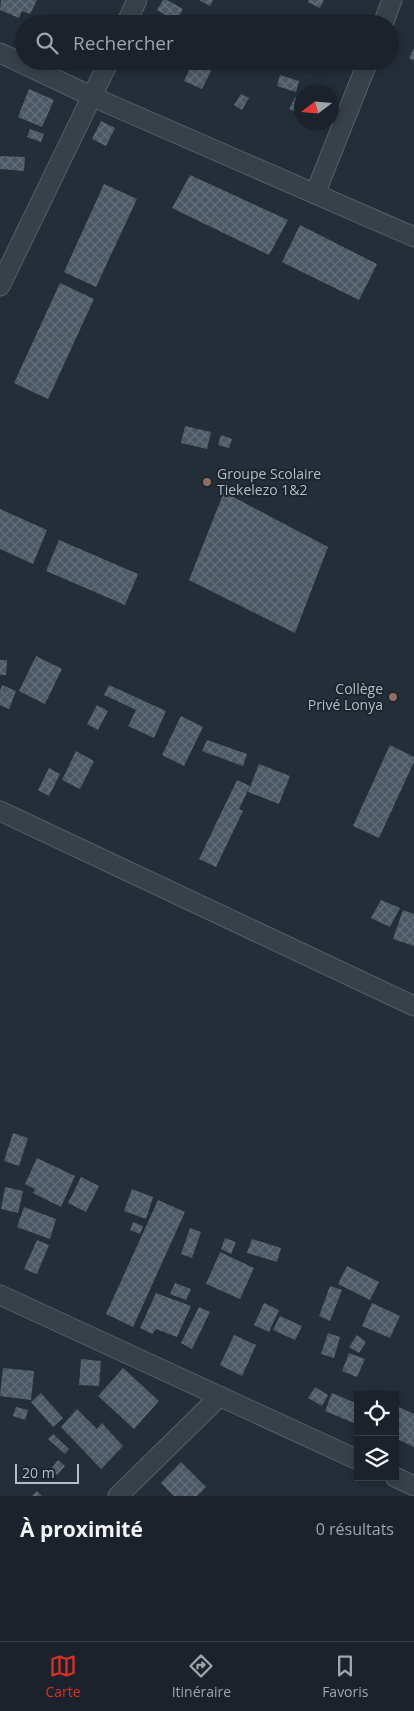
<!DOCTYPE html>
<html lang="fr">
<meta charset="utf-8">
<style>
body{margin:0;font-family:"Open Sans",sans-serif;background:#282f37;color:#f1f3f6}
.controls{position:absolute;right:15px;bottom:15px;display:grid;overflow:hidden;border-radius:0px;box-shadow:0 2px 8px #0003}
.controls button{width:45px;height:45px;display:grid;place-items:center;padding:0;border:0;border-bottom:1px solid #393f47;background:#1b222b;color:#f1f3f6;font:25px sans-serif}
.compass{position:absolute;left:294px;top:85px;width:45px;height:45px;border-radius:50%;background:#1b222b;box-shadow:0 2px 8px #0003;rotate:254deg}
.scale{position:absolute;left:15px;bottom:12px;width:64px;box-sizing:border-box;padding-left:5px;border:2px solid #b3bbc6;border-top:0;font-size:14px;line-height:18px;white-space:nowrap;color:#b3bbc6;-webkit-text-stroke:4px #1d252f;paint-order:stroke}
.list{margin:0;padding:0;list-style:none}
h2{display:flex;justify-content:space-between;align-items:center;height:65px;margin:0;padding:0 20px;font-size:21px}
h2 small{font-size:16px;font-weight:400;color:#a0a4a9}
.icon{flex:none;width:28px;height:28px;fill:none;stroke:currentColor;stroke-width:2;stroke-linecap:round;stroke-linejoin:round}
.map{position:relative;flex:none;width:414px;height:1496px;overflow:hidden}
.search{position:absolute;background:#1b222b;box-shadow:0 2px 8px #0003;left:15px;right:15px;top:15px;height:55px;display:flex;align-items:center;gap:12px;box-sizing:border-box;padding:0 18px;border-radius:28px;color:#a0a4a9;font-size:19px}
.sheet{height:145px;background:#1b222b}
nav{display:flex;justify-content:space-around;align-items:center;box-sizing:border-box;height:70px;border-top:1px solid #393f47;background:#1b222b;font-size:14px;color:#a0a4a9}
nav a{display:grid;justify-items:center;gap:2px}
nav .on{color:#d93025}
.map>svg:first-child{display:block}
</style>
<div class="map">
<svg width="414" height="1496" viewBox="0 0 414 1496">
<defs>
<pattern id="building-cross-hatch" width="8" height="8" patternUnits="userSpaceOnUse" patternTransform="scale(1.25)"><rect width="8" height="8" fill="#4c5865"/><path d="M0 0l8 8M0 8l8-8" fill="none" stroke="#636e7a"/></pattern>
</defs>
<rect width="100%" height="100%" fill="#242e39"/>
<path fill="url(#building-cross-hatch)" d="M1 0H37L30 14 22 11 19 18 0 10Z
M163 0H167L183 9 176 21 157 10Z
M199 0H213L210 6Z
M309 0H324L320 8 308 2Z
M191 18 204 24H189Z
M414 48V61L409 58Z
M193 62 211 71 202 89 184 81Z
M280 75 299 81 296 92 277 86Z
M29 89 54 100 42 127 18 117Z
M241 94 249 98 242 110 234 105Z
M295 97 302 100V114L289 109Z
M101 121 115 128 106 146 92 139Z
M30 129 44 134 41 142 27 137Z
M0 156 25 157 24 171 0 169Z
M190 175 288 220 269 255 172 208Z
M104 184 137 199 96 287 64 272Z
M300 225 377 264 359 300 282 262Z
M60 283 94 299 48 399 14 383Z
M185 426 211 432 207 449 181 443Z
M221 435 232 439 229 448 218 445Z
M224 492 328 547 295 633 189 580Z
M0 509 47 530 33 564 0 549Z
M59 540 138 574 125 605 46 571Z
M36 656 62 669 45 704 19 691Z
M0 660H7L6 675H0Z
M2 685 16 691 9 709 0 705V691Z
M109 685 166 711 154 738 128 726 136 710 104 695Z
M97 705 108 711 98 730 87 724Z
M181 716 203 727 184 766 162 755Z
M207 740 247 754 243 766 202 751Z
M390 745 414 757V762L379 838 353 826Z
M76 751 94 761 80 789 62 780Z
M259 764 290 776 279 804 248 792Z
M49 768 60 774 49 796 38 790Z
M237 780 250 786 239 809 243 811 216 867 199 859Z
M381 900 400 908 390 927 371 918Z
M403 910 414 914V946L393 939Z
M13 1133 28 1138 19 1166 4 1161Z
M37 1158 75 1176 61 1207 33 1193 35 1189 25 1184Z
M81 1177 99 1186 86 1212 68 1203Z
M5 1187 23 1191 18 1213 1 1209Z
M132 1189 153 1197 146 1219 124 1211Z
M158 1200 185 1212 133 1327 106 1314Z
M24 1207 56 1219 50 1239 17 1227Z
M133 1222 143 1226 140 1234 130 1230Z
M190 1228 201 1232 192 1258 181 1254Z
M225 1238 236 1242 231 1254 221 1249Z
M252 1239 281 1248 277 1262 247 1253Z
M37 1240 49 1245 37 1274 24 1269Z
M220 1252 254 1268 240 1299 206 1284Z
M347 1266 379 1282 370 1300 338 1284Z
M175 1283 191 1289 186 1300 170 1294Z
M330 1286 342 1290 330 1321 319 1316Z
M156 1293 191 1306 177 1337 156 1329 152 1334 140 1328Z
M264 1303 279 1310 269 1332 254 1325Z
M372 1303 400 1316 390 1338 362 1326Z
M199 1307 210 1312 192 1349 181 1343Z
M280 1316 302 1326 295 1340 273 1330Z
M328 1333 340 1337 334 1358 321 1354Z
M234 1335 256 1345 242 1376 220 1365Z
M357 1335 366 1342 359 1353 349 1347Z
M349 1353 365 1359 357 1377 342 1371Z
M81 1359 101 1361 99 1386 79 1385Z
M3 1368 34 1371 31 1400 0 1396Z
M123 1368 159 1401 134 1429 98 1396Z
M315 1387 328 1395 322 1406 308 1398Z
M41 1393 63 1418 53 1427 31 1402Z
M332 1393 358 1404V1414L354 1423 325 1411Z
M395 1405 414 1414V1447L395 1438Z
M16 1407 28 1410 25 1420 13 1416Z
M77 1409 97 1429 102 1423 123 1446 101 1469 61 1427Z
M53 1434 69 1449 65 1454 48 1439Z
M58 1460 65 1466 57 1475 51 1469Z
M181 1462 206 1487 197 1496H174L161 1483Z
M37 1491 42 1496H32Z"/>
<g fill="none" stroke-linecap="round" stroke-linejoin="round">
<defs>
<path id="street" d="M126 24 137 0
M383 24 392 0
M0 53 93 97 414 237
M315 194 368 61
M0 286 109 61
M0 811 414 1006
M0 1295 358 1460
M395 1477 414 1486
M118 1496 220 1396"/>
</defs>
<use href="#street" stroke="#565e68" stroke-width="21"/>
<use href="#street" stroke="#38404a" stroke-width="19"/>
</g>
<g fill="#8d6e63" stroke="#1d252f" stroke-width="2">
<circle cx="207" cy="482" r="5"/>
<circle cx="393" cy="697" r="5"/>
</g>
<g text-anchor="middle" stroke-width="4" stroke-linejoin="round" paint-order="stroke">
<g font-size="14" fill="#b3bbc6" stroke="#1d252f" text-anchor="start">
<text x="217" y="479">Groupe Scolaire<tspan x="217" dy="16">Tiekelezo 1&amp;2</tspan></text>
<text x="383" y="694" text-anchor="end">Collège<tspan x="383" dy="16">Privé Lonya</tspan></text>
</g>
</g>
</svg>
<div class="controls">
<button><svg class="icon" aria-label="locate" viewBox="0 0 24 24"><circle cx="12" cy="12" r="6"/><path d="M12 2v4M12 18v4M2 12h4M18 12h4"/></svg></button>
<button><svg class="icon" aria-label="layers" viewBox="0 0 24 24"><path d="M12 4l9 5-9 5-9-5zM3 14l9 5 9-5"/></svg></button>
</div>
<svg class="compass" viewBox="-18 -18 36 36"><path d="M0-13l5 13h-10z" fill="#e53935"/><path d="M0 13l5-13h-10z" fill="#a0a4a9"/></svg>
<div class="scale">20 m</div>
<div class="search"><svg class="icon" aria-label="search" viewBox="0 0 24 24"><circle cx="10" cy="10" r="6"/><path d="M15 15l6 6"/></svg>Rechercher</div>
</div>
<section class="sheet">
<h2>À proximité<small>0 résultats</small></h2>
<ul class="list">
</ul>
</section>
<nav>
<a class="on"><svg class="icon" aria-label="map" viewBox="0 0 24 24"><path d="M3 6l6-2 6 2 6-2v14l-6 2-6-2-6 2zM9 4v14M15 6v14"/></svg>Carte</a>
<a><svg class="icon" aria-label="directions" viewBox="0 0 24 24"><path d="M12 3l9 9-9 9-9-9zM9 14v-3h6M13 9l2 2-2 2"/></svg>Itinéraire</a>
<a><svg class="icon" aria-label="saved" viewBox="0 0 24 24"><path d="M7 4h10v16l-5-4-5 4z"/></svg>Favoris</a>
</nav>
